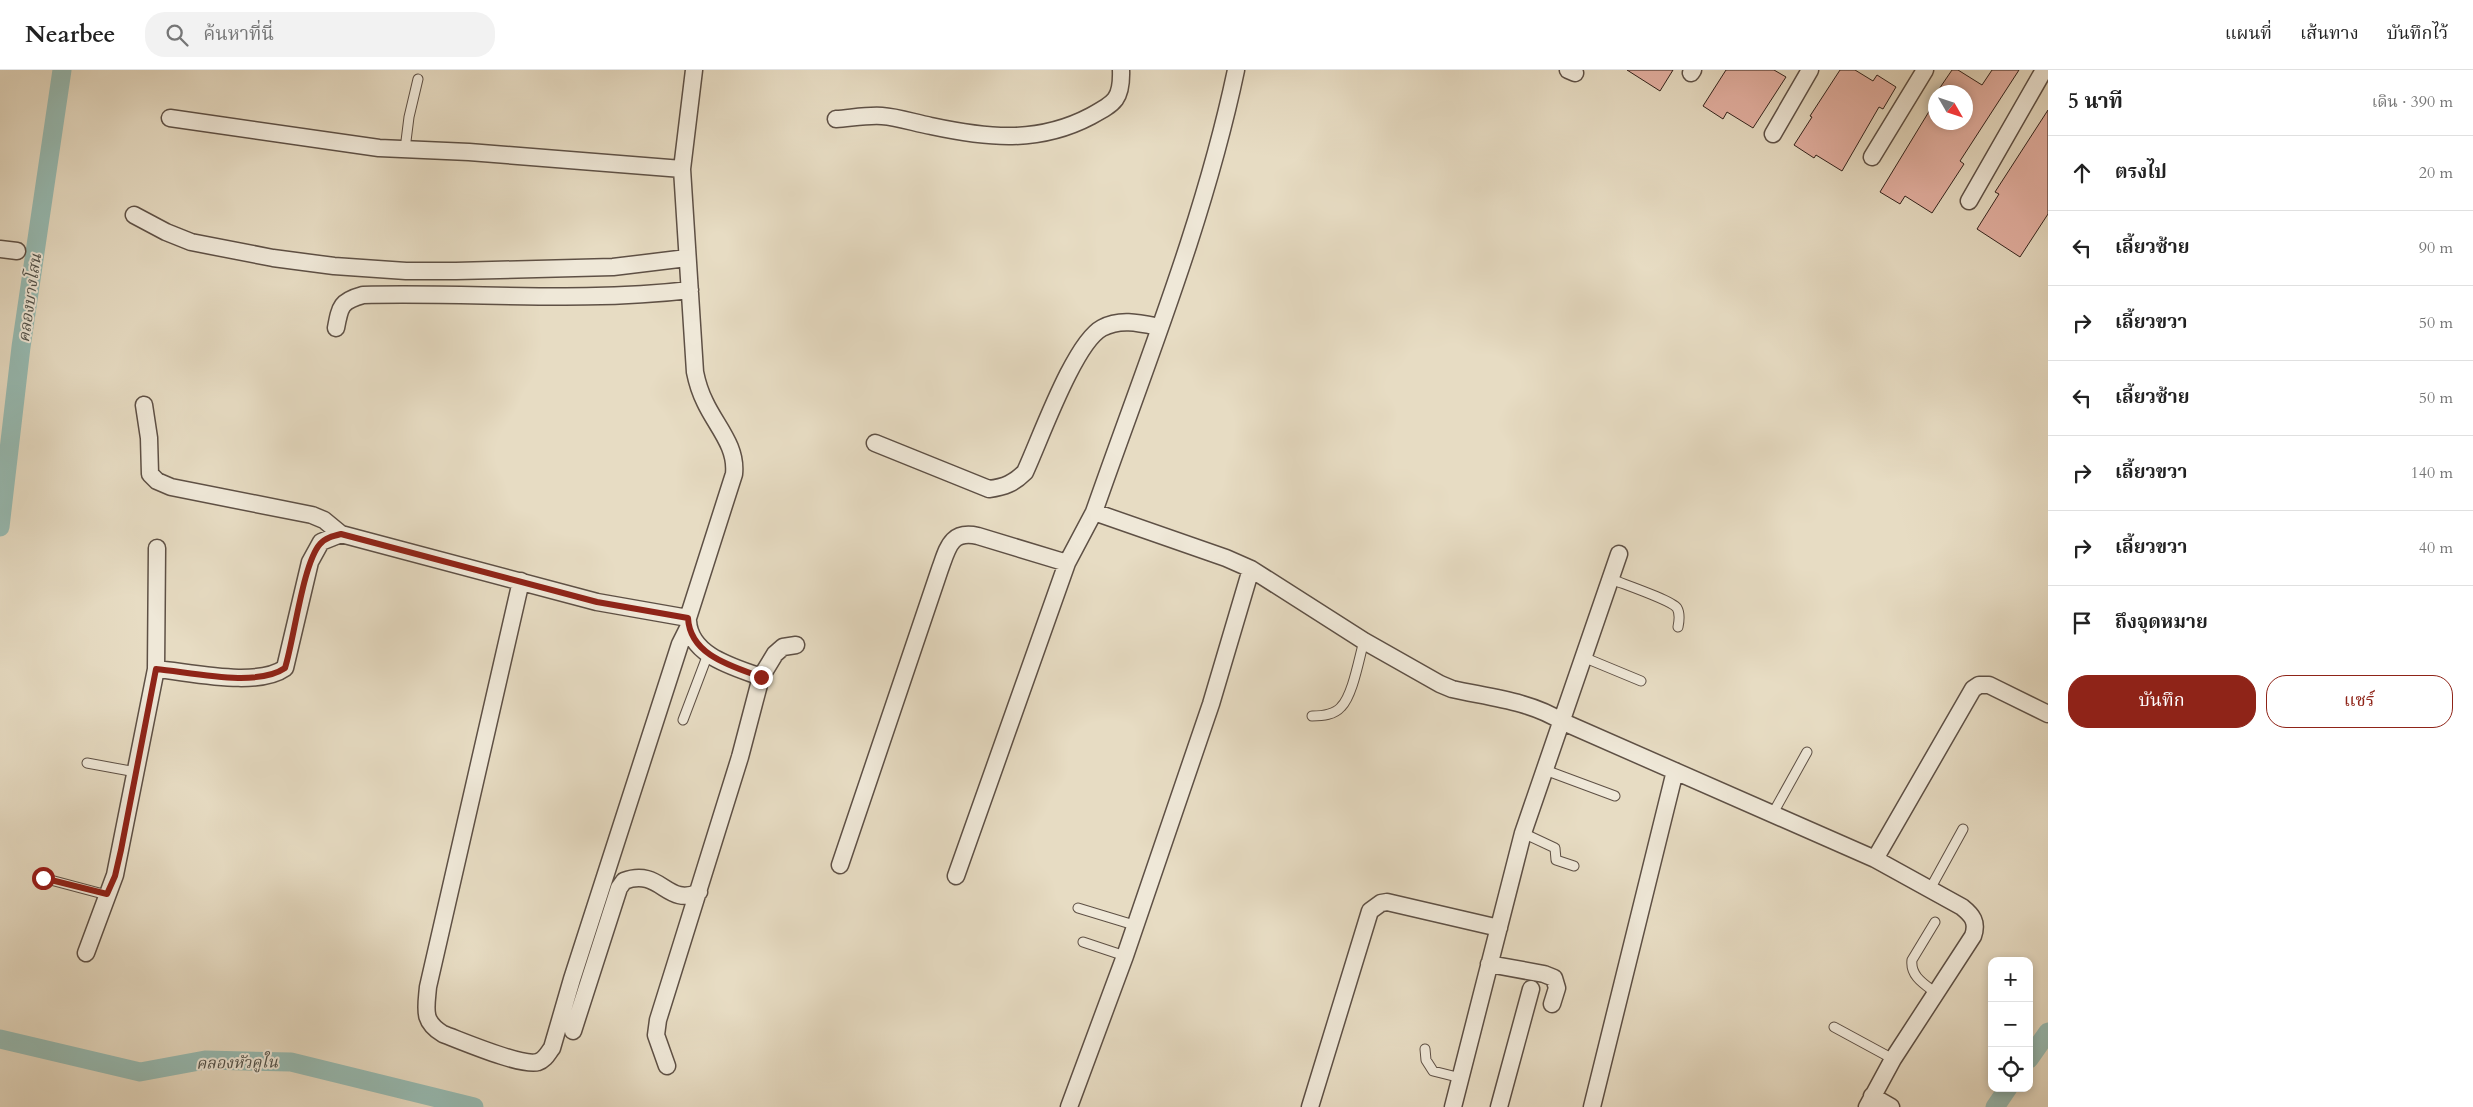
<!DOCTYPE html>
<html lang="th">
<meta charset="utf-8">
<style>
body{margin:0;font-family:Cardo,"Noto Serif Thai",serif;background:#f2f2f2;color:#222}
.controls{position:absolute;right:15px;bottom:15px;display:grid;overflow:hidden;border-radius:10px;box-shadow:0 2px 8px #0003}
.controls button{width:45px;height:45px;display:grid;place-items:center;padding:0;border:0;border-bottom:1px solid #e0e0e0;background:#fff;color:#222;font:25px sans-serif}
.compass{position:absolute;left:1928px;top:15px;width:45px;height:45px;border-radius:50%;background:#fff;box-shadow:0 2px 8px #0003;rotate:129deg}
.stop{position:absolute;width:15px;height:15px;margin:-11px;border:4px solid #8f2418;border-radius:50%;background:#fff}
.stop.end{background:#8f2418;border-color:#fff;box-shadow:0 1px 5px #0008}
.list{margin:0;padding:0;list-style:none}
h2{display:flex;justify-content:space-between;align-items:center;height:65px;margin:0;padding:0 20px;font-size:21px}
h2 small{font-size:16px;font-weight:400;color:#767676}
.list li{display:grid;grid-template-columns:32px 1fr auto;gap:15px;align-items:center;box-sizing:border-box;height:75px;padding:0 20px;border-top:1px solid #e0e0e0}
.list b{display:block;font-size:19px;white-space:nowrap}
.list em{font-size:16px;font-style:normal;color:#767676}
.actions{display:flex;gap:10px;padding:15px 20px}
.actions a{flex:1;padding:11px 0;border:1px solid #8f2418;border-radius:20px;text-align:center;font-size:18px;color:#8f2418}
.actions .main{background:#8f2418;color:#fff}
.icon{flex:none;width:28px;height:28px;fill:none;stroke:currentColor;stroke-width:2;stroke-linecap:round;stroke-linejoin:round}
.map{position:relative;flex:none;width:2048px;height:1037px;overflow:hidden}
header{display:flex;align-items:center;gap:30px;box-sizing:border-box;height:70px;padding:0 25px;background:#fff;border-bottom:1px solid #e0e0e0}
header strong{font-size:24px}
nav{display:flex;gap:28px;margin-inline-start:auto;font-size:18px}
.search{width:350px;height:45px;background:#f2f2f2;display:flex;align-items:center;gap:12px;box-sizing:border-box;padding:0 18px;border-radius:20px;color:#767676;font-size:19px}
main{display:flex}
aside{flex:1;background:#fff}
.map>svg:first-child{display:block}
</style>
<header>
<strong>Nearbee</strong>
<div class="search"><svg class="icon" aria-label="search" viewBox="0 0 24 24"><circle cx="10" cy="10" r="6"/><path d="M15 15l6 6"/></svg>ค้นหาที่นี่</div>
<nav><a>แผนที่</a><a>เส้นทาง</a><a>บันทึกไว้</a></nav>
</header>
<main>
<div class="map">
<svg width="2048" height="1037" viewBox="0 0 2048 1037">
<rect width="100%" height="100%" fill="#e7dcc3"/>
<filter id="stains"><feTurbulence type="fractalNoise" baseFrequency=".004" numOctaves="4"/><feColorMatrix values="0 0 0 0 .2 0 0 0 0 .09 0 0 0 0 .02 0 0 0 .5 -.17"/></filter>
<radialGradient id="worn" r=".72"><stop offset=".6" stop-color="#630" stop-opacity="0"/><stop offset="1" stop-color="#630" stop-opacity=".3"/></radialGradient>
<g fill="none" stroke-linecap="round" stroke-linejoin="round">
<path stroke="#97bcb4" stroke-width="19" d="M0 457 21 277 62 0
M0 969 140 1002 205 990 291 992 474 1037
M2029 989 2048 962
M1995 1037 2008 1018"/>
</g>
<path fill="#e4b0a2" stroke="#31211b" d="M1627 0H1673L1660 21Z
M1726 0H1774L1786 7 1753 58 1727 42 1723 49 1703 36Z
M1840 0H1855L1873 11 1877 5 1896 17 1883 39 1879 37 1842 101 1816 85 1814 88 1794 75 1812 47 1810 46Z
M1952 0H1958L1982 15 1992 0H2019L1960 91 1964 94 1932 143 1905 126 1900 134 1880 122 1936 30V52H1966V22H1937Z
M2048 40V144L2020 187 1977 159 1999 124 1995 122Z"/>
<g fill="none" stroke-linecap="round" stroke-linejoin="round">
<defs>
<path id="lane" d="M405 79 409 47 418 9
M1611 509C1623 514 1671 530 1677 538 1680 543 1679 552 1678 557
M1583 587 1641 611
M1312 646C1323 646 1334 645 1341 637 1353 625 1359 588 1364 571
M683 650 708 584
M87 693 136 702
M1545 700 1615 726
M1772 745 1807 682
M1523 763 1555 778 1556 790 1574 796
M43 808 107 825
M1930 819 1963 759
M1078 838 1134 855
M1935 852 1912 890C1910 906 1924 914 1936 923
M1083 872 1125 886
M1834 957 1893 989
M1425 979 1426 990 1433 1001 1461 1008"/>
<path id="street" d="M1236 0C1204 152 1145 296 1094 442L1226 488 1251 499 1364 571 1440 614 1452 619C1487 627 1530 631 1561 651L1875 789 1962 837C1972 845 1978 852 1973 866L1893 989 1867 1037
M1568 0 1575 3
M1691 3 1693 0
M170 48 379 78 469 82 682 99
M836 49C851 48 867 45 882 46 898 47 915 53 931 56 987 68 1038 74 1091 46 1115 33 1122 29 1121 0
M1773 64 1810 0
M1872 87 1925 0
M1969 131 2044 0
M134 145 166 162 191 172 273 188 334 196 406 201H456L613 197 687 188
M0 179 17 181
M336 258C340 236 341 231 363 225 472 222 581 233 690 220
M144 335 149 368 150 404 157 411 171 417 312 445 324 450 341 464
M875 373 989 419C1005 417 1014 413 1025 402 1040 370 1074 273 1102 258 1120 248 1140 253 1159 257
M521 511 428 917C426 940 422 951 443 964 462 971 522 997 538 992 545 990 548 983 552 978L572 909 680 574 688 558
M688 551C690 586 734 597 761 607
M156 599 157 478
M1875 789 1973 619 1979 615H1989L2048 644
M840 795 940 499C948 477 951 460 978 466L1067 493
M956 806 1067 493 1094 442
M86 883 115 805 156 599C190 602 257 618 285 598L310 492 321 472 341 464 597 532 688 548 734 404C737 376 716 356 705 332 700 322 697 312 695 302L682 99 694 0
M1489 894 1544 904 1554 908 1557 918 1552 934
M573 961 619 818 624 811C661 797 667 838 699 822
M667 996 656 965 658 950 740 687 761 607 775 584 783 577 796 575
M1872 1026 1891 1037
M1069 1037 1125 886 1211 634 1251 499
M1310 1037 1370 841 1381 833 1387 832 1499 858
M1453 1037 1523 763 1619 484
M1499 1037 1531 919
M1592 1037 1675 701"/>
</defs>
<use href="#lane" stroke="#5e5045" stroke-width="11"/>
<use href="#street" stroke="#5e5045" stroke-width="19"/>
<use href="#lane" stroke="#efe8d8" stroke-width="9"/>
<use href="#street" stroke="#efe8d8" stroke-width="16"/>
</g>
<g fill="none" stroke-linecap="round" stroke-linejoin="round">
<path stroke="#8f2418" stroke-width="6" d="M43 808 107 824 115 806 121 780 156 599C190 602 256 618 285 598 294 570 303 493 320 474 325 468 333 466 341 464L597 532 688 548C690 585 731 596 761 607"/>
</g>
<g text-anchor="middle" stroke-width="4" stroke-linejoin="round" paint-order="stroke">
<g font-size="16" font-style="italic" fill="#505049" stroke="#efe8d8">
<text transform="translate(29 228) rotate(-82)" y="6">คลองบางโสน</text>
<text transform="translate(237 992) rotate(-1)" y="6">คลองหัวคูใน</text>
</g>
</g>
<rect width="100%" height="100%" filter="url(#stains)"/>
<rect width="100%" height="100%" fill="url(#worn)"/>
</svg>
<div class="controls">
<button>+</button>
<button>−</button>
<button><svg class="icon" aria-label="locate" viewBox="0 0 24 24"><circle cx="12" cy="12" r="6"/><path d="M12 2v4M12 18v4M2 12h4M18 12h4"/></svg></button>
</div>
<svg class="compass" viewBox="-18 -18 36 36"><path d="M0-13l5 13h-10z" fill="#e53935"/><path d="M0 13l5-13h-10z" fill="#767676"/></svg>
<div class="stop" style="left:43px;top:808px"></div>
<div class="stop end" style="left:761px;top:607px"></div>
</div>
<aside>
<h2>5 นาที<small>เดิน · 390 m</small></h2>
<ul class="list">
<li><svg class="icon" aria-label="ahead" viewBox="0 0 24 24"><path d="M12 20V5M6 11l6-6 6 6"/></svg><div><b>ตรงไป</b></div><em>20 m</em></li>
<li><svg class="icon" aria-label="left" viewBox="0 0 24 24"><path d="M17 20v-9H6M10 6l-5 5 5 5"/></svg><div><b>เลี้ยวซ้าย</b></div><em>90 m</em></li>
<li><svg class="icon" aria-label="right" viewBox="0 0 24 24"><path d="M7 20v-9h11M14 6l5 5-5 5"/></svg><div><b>เลี้ยวขวา</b></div><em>50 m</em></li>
<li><svg class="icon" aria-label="left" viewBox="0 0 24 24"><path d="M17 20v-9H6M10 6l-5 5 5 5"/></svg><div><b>เลี้ยวซ้าย</b></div><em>50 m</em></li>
<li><svg class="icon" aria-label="right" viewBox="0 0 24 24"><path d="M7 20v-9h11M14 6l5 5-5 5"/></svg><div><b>เลี้ยวขวา</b></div><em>140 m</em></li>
<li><svg class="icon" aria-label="right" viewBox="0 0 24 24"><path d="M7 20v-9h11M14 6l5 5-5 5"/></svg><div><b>เลี้ยวขวา</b></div><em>40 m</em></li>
<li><svg class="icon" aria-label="arrive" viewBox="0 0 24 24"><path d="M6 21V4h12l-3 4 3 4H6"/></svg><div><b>ถึงจุดหมาย</b></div></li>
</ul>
<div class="actions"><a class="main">บันทึก</a><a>แชร์</a></div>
</aside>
</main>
